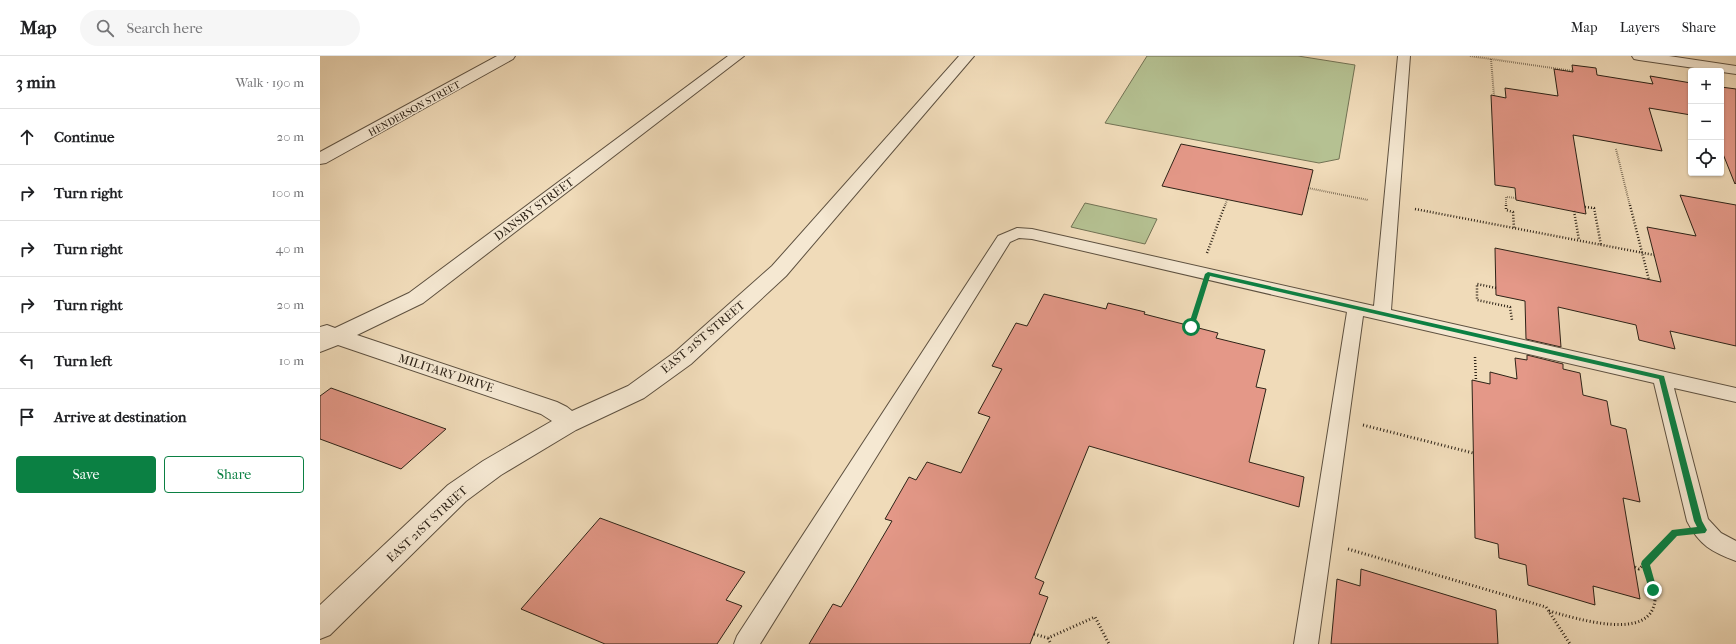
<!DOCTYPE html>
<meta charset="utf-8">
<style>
body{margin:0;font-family:"IM FELL French Canon",serif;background:#f6f6f6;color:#202124}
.controls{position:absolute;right:12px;top:12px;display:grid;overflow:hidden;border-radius:4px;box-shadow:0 1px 3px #0004}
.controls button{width:36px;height:36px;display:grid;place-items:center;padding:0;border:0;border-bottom:1px solid #e0e0e0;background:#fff;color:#202124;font:20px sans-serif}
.stop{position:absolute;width:12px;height:12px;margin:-9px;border:3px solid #0b8043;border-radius:50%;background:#fff}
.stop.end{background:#0b8043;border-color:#fff;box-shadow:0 1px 4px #0008}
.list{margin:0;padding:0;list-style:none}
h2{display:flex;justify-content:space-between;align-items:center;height:52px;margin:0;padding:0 16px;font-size:17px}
h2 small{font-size:13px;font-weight:400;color:#757577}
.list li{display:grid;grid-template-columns:26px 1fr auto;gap:12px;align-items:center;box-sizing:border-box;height:56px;padding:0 16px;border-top:1px solid #e0e0e0}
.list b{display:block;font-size:15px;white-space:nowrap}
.list em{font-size:13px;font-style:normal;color:#757577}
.actions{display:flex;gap:8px;padding:12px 16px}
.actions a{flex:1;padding:9px 0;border:1px solid #0b8043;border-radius:4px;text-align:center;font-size:14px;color:#0b8043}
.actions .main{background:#0b8043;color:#fff}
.icon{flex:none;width:22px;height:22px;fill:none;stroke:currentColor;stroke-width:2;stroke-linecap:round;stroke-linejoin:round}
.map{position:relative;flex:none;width:1416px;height:588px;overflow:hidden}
header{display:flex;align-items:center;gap:24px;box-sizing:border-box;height:56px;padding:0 20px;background:#fff;border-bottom:1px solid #e0e0e0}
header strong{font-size:19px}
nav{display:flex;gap:22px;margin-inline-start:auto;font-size:14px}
.search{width:280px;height:36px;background:#f6f6f6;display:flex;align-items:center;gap:10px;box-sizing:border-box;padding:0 14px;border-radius:22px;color:#757577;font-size:15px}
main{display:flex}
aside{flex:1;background:#fff}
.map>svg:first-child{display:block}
</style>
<header>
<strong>Map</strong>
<div class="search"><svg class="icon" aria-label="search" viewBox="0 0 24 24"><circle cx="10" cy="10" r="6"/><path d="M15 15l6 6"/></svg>Search here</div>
<nav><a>Map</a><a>Layers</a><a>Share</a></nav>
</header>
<main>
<aside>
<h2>3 min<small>Walk · 190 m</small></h2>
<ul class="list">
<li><svg class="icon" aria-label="ahead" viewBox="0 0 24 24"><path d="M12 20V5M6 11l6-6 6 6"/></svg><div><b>Continue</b></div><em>20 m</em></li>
<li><svg class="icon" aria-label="right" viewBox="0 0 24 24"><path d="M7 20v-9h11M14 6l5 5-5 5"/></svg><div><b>Turn right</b></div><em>100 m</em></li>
<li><svg class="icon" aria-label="right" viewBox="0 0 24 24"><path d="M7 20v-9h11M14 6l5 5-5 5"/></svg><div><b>Turn right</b></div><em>40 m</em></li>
<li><svg class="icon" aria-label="right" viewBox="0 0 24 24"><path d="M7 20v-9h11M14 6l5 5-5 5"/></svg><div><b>Turn right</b></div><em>20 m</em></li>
<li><svg class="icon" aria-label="left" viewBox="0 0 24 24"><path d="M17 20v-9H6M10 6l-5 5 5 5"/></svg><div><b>Turn left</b></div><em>10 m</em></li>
<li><svg class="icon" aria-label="arrive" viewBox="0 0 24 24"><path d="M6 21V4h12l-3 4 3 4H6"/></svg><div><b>Arrive at destination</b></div></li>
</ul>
<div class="actions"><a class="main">Save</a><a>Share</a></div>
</aside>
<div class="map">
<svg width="1416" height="588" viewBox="0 0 1416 588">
<rect width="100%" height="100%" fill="#f0dbb9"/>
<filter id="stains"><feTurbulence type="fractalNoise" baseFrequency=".005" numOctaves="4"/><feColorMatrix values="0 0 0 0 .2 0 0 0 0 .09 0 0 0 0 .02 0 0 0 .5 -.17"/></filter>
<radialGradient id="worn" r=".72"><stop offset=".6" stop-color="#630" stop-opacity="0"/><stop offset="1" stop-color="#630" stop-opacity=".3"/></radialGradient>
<path fill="#b5c192" stroke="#727254" d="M827 0H978L1035 9 1019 103 999 107 785 67Z
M765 147 837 163 825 188 751 171Z"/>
<path fill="#e49888" stroke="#2e2317" d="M1252 9 1276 12 1277 19 1333 28 1330 20 1371 27V59L1329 52 1342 95 1253 79 1266 158 1196 144 1195 132 1175 129 1171 39 1186 42 1185 32 1238 40 1234 13 1253 16Z
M1401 31 1416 33V127L1415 128 1401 93Z
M861 88 993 114 982 159 842 130Z
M1360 139 1416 149V290L1350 275 1355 293 1319 284 1316 269 1238 251 1241 291 1206 283 1205 245 1176 239 1175 192 1341 226 1327 171 1376 180Z
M724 238 786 253 788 247 825 256 824 258 898 277 896 282 945 294 936 331 946 333 929 406 984 421 979 451 769 390 715 522 724 526 719 538 728 541 710 588H489L513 548 521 551 535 528 572 465 565 463 589 421 596 424 607 406 641 417 670 361 658 357 682 313 672 310 696 267 707 270Z
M1207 299 1243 308V313L1260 317 1263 339 1287 345 1291 369 1306 373 1320 446 1303 442 1320 543 1273 530 1275 549 1208 529 1206 509 1179 502 1178 488 1155 482 1152 324 1170 328V316L1197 323 1195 302 1207 304Z
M11 332 126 373 81 413 0 383V340Z
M280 462 425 516 406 544 422 550 397 588H285L201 553Z
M1041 513 1176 554 1178 588H1011L1017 523 1040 530Z"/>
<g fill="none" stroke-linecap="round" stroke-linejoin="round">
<defs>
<path id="service" d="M1078 0H1090L1071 254 1416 332V346L1354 332 1388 463 1401 477 1416 485V505C1392 496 1379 489 1367 465L1334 327 1043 260 998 588H974L1027 256 712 183 699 182 690 186 440 588H414L417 580 678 180 697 172 712 173 1054 250Z"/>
<path id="minor" d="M177 0H195L193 3 6 107 0 108V96Z
M408 0H424L103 247 37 279 237 346 247 351 252 355 308 330 355 296 452 210 639 0H654L466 220 371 308 324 342 256 374 181 419 146 445 10 579 0 583V549L128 429 163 405 232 365 221 358 18 289 0 296V271L7 269 15 272 89 237Z
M1312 0H1349L1416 10V18L1319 4 1314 3Z"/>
</defs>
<use href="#service" stroke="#5e5140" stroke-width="2"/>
<use href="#minor" stroke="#5e5140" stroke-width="2"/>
<path stroke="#2e2317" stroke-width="2" stroke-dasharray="0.5 1.5" stroke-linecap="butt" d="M1150 0 1253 15
M1171 3 1174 40
M1296 93 1310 150
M988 132 1048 144
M905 150 907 144
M1186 150V141L1196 142"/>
<path stroke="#2e2317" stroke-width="2.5" stroke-dasharray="1 2" stroke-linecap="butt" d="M1186 149V154L1193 156 1194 172
M1310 149 1329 224
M1265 151 1274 152 1281 189
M1095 153 1334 199
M1254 155 1259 184
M887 197 905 149
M1176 232 1157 228V244L1190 251 1192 264
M871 271 881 239
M1155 301 1156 325"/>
<path stroke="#2e2317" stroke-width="3" stroke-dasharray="1 2.5" stroke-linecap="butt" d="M1043 369 1153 397
M1028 493 1226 551 1250 588
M1315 511 1319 513 1355 477
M1229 555C1255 562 1331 587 1335 544 1336 532 1329 519 1325 508
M714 578 728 582 775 561 789 588
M728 582 731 588"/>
<use href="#service" fill="#f5e8d2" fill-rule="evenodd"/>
<use href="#minor" fill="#f5e8d2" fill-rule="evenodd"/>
</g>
<path fill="#0b8043" d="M888 216 1344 320 1382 465 1387 474 1385 477 1357 480 1330 509 1337 534 1333 537 1330 536 1321 508 1322 505 1352 474 1377 471 1374 465 1339 323 890 220 874 271 873 272H869L868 271 885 218Z"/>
<g text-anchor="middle" stroke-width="3" stroke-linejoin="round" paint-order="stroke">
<g font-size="10" fill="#2e2317" stroke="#f5e8d2">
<text transform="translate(94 52) rotate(-29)" y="4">HENDERSON STREET</text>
</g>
<g font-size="12" fill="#2e2317" stroke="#f5e8d2">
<text transform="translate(214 153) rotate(-37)" y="4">DANSBY STREET</text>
<text transform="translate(383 281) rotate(-40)" y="4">EAST 21ST STREET</text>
<text transform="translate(126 317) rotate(18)" y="4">MILITARY DRIVE</text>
<text transform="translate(107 468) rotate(-43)" y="4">EAST 21ST STREET</text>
</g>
</g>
<rect width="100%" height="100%" filter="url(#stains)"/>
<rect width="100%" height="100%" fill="url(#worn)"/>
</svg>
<div class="controls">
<button>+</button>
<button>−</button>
<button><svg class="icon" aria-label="locate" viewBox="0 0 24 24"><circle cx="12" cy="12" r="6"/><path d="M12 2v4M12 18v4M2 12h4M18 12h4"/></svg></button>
</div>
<div class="stop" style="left:871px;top:271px"></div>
<div class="stop end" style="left:1333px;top:534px"></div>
</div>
</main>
